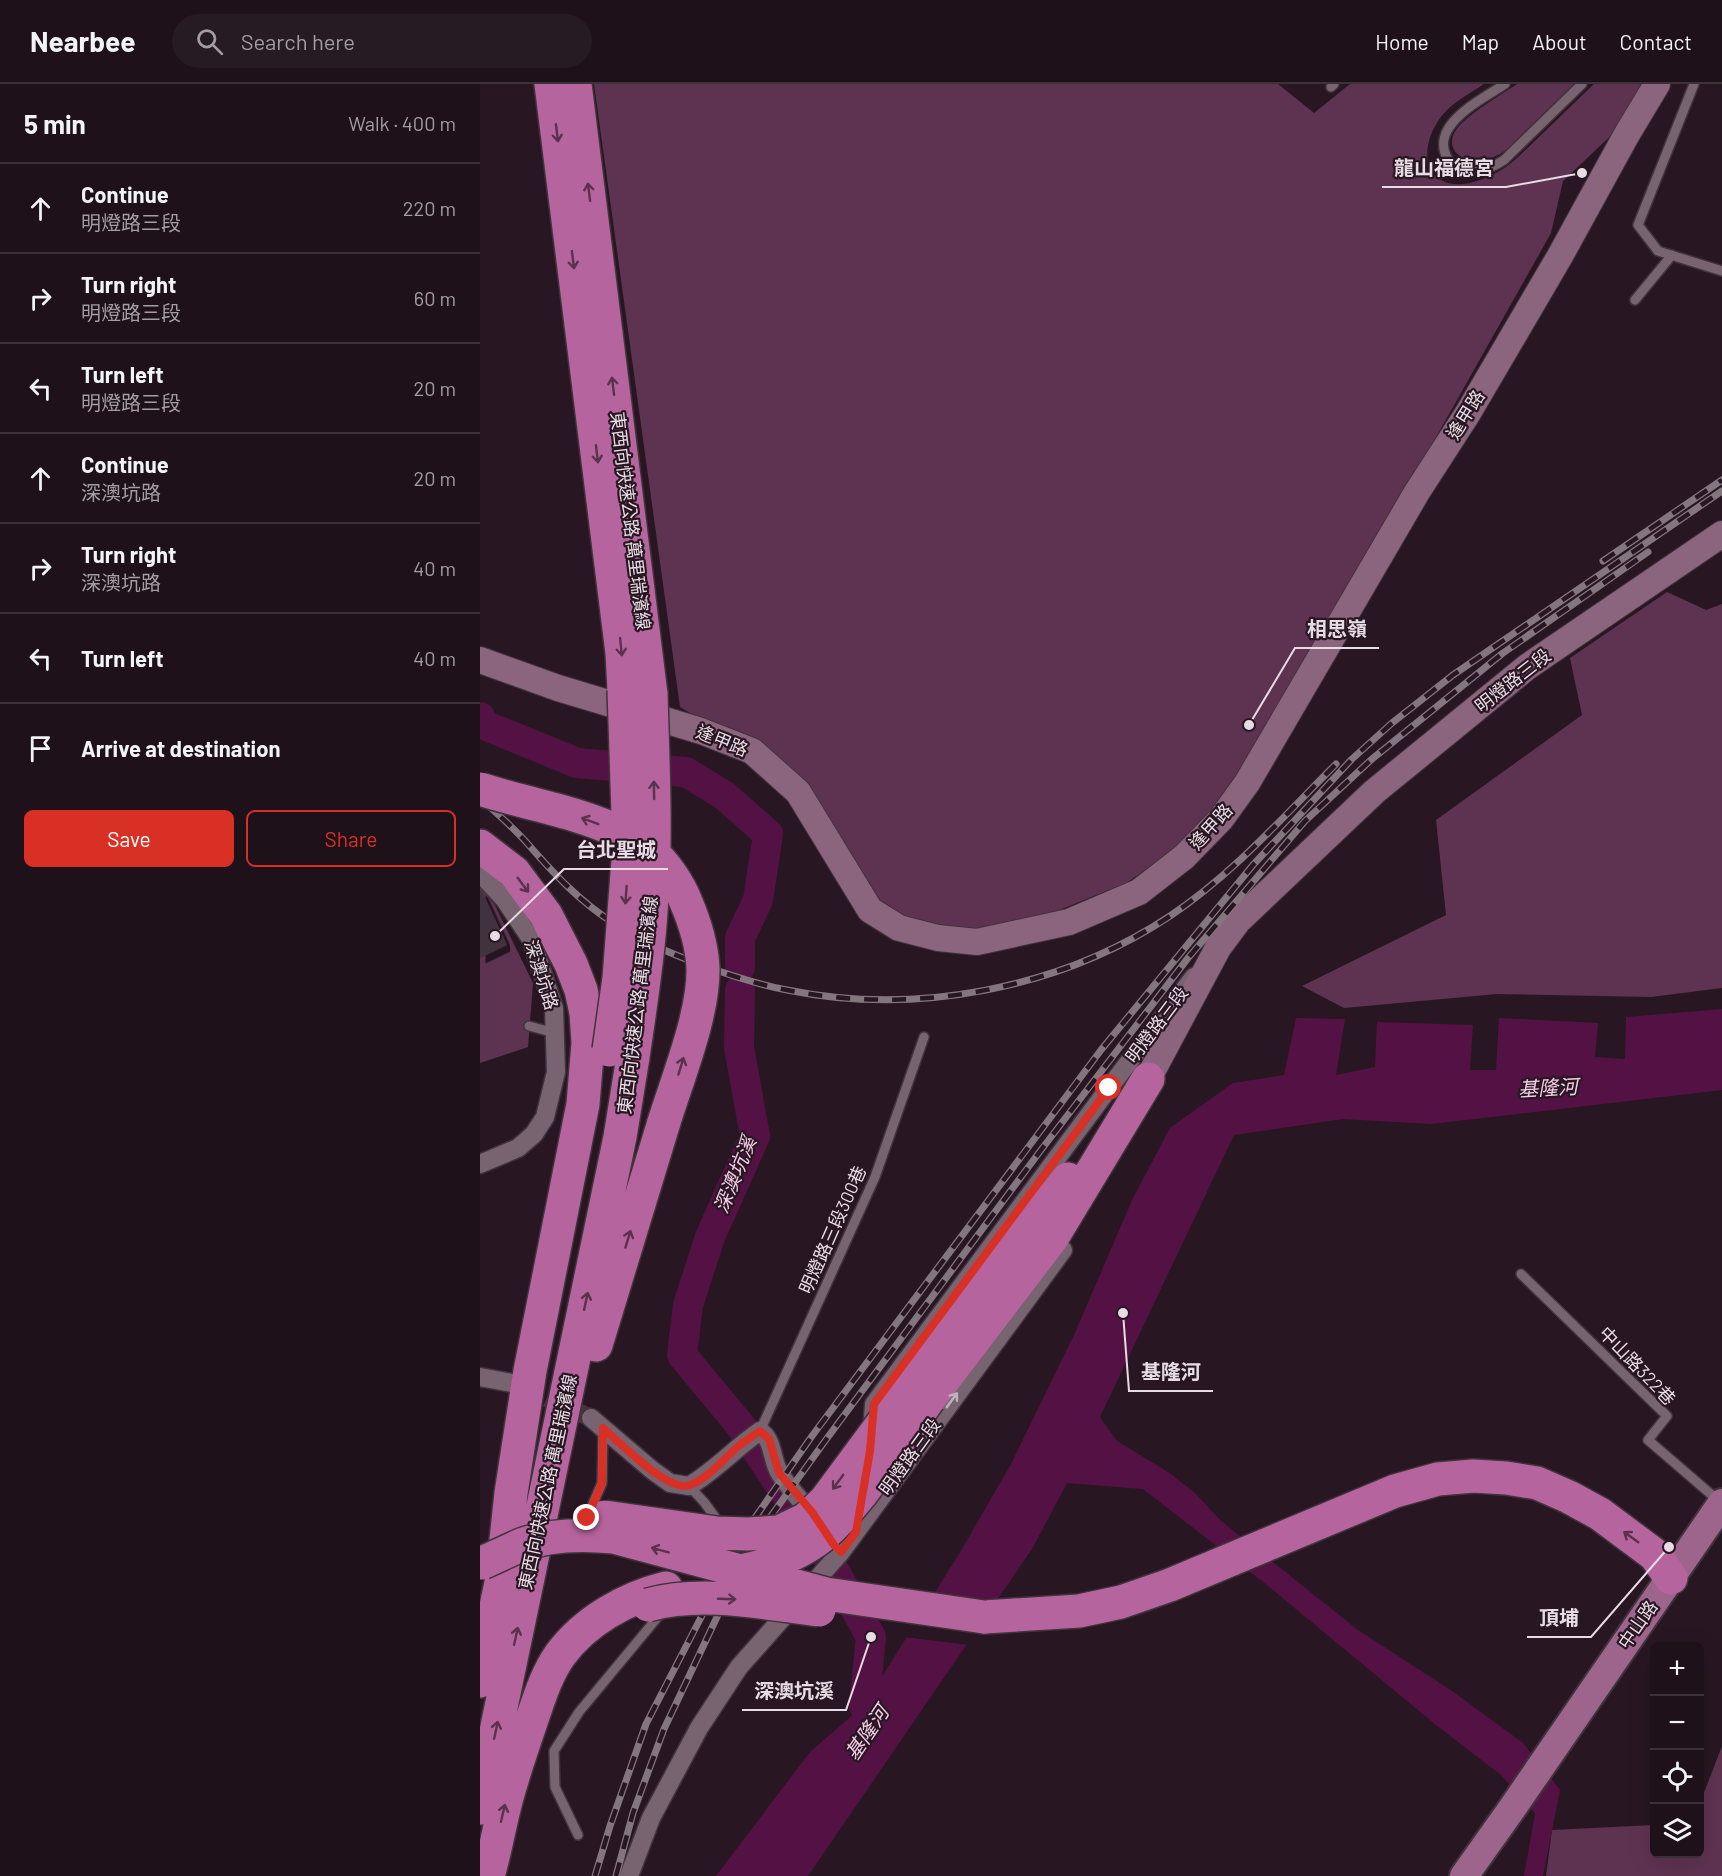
<!DOCTYPE html>
<meta charset="utf-8">
<style>
body{margin:0;font-family:Barlow,"Noto Sans TC",sans-serif;background:#261a23;color:#f1f3f6}
.controls{position:absolute;right:18px;bottom:18px;display:grid;overflow:hidden;border-radius:9px;box-shadow:0 6px 24px #0002}
.controls button{width:54px;height:54px;display:grid;place-items:center;padding:0;border:0;border-bottom:2px solid #3c3139;background:#1e111a;color:#f1f3f6;font:30px sans-serif}
.stop{position:absolute;width:18px;height:18px;margin:-14px;border:4px solid #d93025;border-radius:50%;background:#fff}
.stop.end{background:#d93025;border-color:#fff;box-shadow:0 2px 6px #0008}
.list{margin:0;padding:0;list-style:none}
h2{display:flex;justify-content:space-between;align-items:center;height:78px;margin:0;padding:0 24px;font-size:26px}
h2 small{font-size:20px;font-weight:400;color:#a19da2}
.list li{display:grid;grid-template-columns:39px 1fr auto;gap:18px;align-items:center;box-sizing:border-box;height:90px;padding:0 24px;border-top:2px solid #3c3139}
.list b{display:block;font-size:22px;white-space:nowrap}
.list p{margin:0;font-size:20px;white-space:nowrap;color:#a19da2}
.list em{font-size:20px;font-style:normal;color:#a19da2}
.actions{display:flex;gap:12px;padding:18px 24px}
.actions a{flex:1;padding:14px 0;border:2px solid #d93025;border-radius:9px;text-align:center;font-size:21px;color:#d93025}
.actions .main{background:#d93025;color:#fff}
.icon{flex:none;width:33px;height:33px;fill:none;stroke:currentColor;stroke-width:2;stroke-linecap:round;stroke-linejoin:round}
.map{position:relative;flex:none;width:1242px;height:1792px;overflow:hidden}
header{display:flex;align-items:center;gap:36px;box-sizing:border-box;height:84px;padding:0 30px;background:#1e111a;border-bottom:2px solid #3c3139}
header strong{font-size:28px}
nav{display:flex;gap:33px;margin-inline-start:auto;font-size:21px}
.search{width:420px;height:54px;background:#261a23;display:flex;align-items:center;gap:15px;box-sizing:border-box;padding:0 21px;border-radius:33px;color:#a19da2;font-size:22px}
main{display:flex}
aside{flex:1;background:#1e111a}
.map>svg:first-child{display:block}
</style>
<header>
<strong>Nearbee</strong>
<div class="search"><svg class="icon" aria-label="search" viewBox="0 0 24 24"><circle cx="10" cy="10" r="6"/><path d="M15 15l6 6"/></svg>Search here</div>
<nav><a>Home</a><a>Map</a><a>About</a><a>Contact</a></nav>
</header>
<main>
<aside>
<h2>5 min<small>Walk · 400 m</small></h2>
<ul class="list">
<li><svg class="icon" aria-label="ahead" viewBox="0 0 24 24"><path d="M12 20V5M6 11l6-6 6 6"/></svg><div><b>Continue</b><p>明燈路三段</p></div><em>220 m</em></li>
<li><svg class="icon" aria-label="right" viewBox="0 0 24 24"><path d="M7 20v-9h11M14 6l5 5-5 5"/></svg><div><b>Turn right</b><p>明燈路三段</p></div><em>60 m</em></li>
<li><svg class="icon" aria-label="left" viewBox="0 0 24 24"><path d="M17 20v-9H6M10 6l-5 5 5 5"/></svg><div><b>Turn left</b><p>明燈路三段</p></div><em>20 m</em></li>
<li><svg class="icon" aria-label="ahead" viewBox="0 0 24 24"><path d="M12 20V5M6 11l6-6 6 6"/></svg><div><b>Continue</b><p>深澳坑路</p></div><em>20 m</em></li>
<li><svg class="icon" aria-label="right" viewBox="0 0 24 24"><path d="M7 20v-9h11M14 6l5 5-5 5"/></svg><div><b>Turn right</b><p>深澳坑路</p></div><em>40 m</em></li>
<li><svg class="icon" aria-label="left" viewBox="0 0 24 24"><path d="M17 20v-9H6M10 6l-5 5 5 5"/></svg><div><b>Turn left</b></div><em>40 m</em></li>
<li><svg class="icon" aria-label="arrive" viewBox="0 0 24 24"><path d="M6 21V4h12l-3 4 3 4H6"/></svg><div><b>Arrive at destination</b></div></li>
</ul>
<div class="actions"><a class="main">Save</a><a>Share</a></div>
</aside>
<div class="map">
<svg width="1242" height="1792" viewBox="0 0 1242 1792">
<defs>
<filter id="shadow"><feDropShadow dx="5.5" dy="5.5" stdDeviation="0" flood-color="#0009"/></filter>
</defs>
<rect width="100%" height="100%" fill="#281722"/>
<path fill="#5e3351" d="M114 0H798L834 29 870 0H1004C989 10 971 19 960 34 932 74 952 115 1003 95 1027 87 1043 68 1061 51 1079 34 1096 17 1114 0H1167L1141 42 1083 97 1071 149 741 735 646 799 505 856 415 846 292 679 200 623Z
M1037 0H1094L1026 66C1018 72 1010 75 1000 77 981 79 964 64 976 46 986 31 1021 11 1037 0Z
M1187 508 1226 526 1242 520V904L1171 913 1017 910 864 924 822 902 966 831 956 736 1102 631 1090 574Z
M0 803 7 805 53 899 48 963 0 979Z
M1242 1662V1792H1066L1072 1746 1174 1741V1770H1220V1719Z"/>
<path fill="#541244" d="M1242 925V1006L951 1040 863 1035 754 1051 620 1333 637 1357 688 1388 715 1409 740 1436 878 1546 972 1607 1043 1659 1080 1706 1063 1792H1044L1055 1729 1021 1691 956 1641 787 1501 663 1405 587 1399 552 1465 328 1792H236L330 1668 384 1621 479 1470 530 1382 594 1251 653 1114 690 1044 753 999 804 991 816 934 865 935 856 991 895 983 897 938 993 941 990 986H1016L1019 934 1118 939 1115 973 1145 975 1146 933Z"/>
<path fill="#281722" d="M449 1512 519 1520 490 1561 423 1553Z"/>
<g fill="none" stroke-linecap="round" stroke-linejoin="round">
<path stroke="#541244" stroke-width="30" d="M0 633 4 641 97 679 206 688 245 712 288 750 278 816 260 854V883
M260 906 259 963 275 1052 230 1153 208 1221 202 1271 260 1341 343 1466 391 1553 384 1621 393 1643"/>
</g>
<path fill="#43313d" filter="url(#shadow)" d="M0 806 3 809 27 861 0 874Z"/>
<g fill="none" stroke-linecap="round" stroke-linejoin="round">
<path stroke="#45353f" stroke-width="18" stroke-dasharray="18 9" stroke-linecap="butt" d="M42 1303 111 1334"/>
<defs>
<path id="lane" d="M1025 0C1007 12 983 24 970 42 955 63 968 88 994 87 1005 87 1015 82 1024 76L1102 0
M1214 0 1158 141 1178 167 1242 187
M851 3 854 0
M1155 216 1192 171
M49 942 75 949
M1041 1190 1187 1332 1168 1356 1240 1418
M280 1347 395 1093 444 953
M209 1402 224 1418 240 1440V1443
M102 1445 122 1399 123 1346
M98 1751 75 1703 74 1667 99 1628 182 1528"/>
<path id="street" d="M0 789 25 816 51 855 74 924 76 988 65 1033 54 1050 38 1064 0 1080
M0 1293 32 1299
M111 1334 172 1386 190 1399 209 1402C235 1387 255 1364 280 1347 294 1356 291 1376 300 1390 310 1406 325 1420 336 1436
M392 1347 394 1320 629 1004 714 893
M149 1792 171 1734 219 1644 259 1583 361 1468 583 1166"/>
<path id="secondary" d="M0 576 78 604 221 647 272 667 318 708 390 826 419 844 458 854 497 858 589 838 659 808 704 773 741 735 767 699 937 408 988 329 1080 172 1147 50 1177 0
M668 995 738 864 758 837 894 708 1047 583 1242 450"/>
<path id="primary" d="M984 1792 1031 1726 1242 1419"/>
<path id="highway" d="M71 0 142 569 144 606
M95 0 171 610
M0 762 34 788 66 831 91 880 101 906 106 929 108 959 103 1020 50 1287 31 1409 22 1493
M116 1261 184 1038
M431 1301 547 1145 588 1095
M449 1315 572 1154 668 995
M504 1533 599 1527 641 1518 690 1501 915 1407 958 1395 993 1392 1026 1394 1057 1399 1089 1413 1120 1430 1175 1471 1191 1494
M0 1597 27 1471
M0 1724 140 1053 153 973
M8 1792C15 1769 19 1744 25 1721 32 1693 42 1665 51 1638 59 1615 66 1591 80 1571 105 1537 146 1514 186 1504"/>
</defs>
<use href="#lane" stroke="#40333c" stroke-width="12"/>
<use href="#street" stroke="#40333c" stroke-width="21"/>
<use href="#secondary" stroke="#40333c" stroke-width="28"/>
<use href="#primary" stroke="#40333c" stroke-width="32"/>
<use href="#highway" stroke="#40333c" stroke-width="36"/>
<use href="#lane" stroke="#786471" stroke-width="9"/>
<use href="#street" stroke="#786471" stroke-width="18"/>
<use href="#secondary" stroke="#8b647e" stroke-width="26"/>
<use href="#primary" stroke="#9d648c" stroke-width="28"/>
<use href="#highway" stroke="#b6649e" stroke-width="33"/>
<defs>
<path id="rail" d="M1123 477 1242 396
M0 714C16 729 33 743 47 759 74 790 100 818 135 840 160 857 188 868 216 879 246 890 275 900 307 906 436 932 580 905 690 832 753 790 803 733 856 680
M115 1792 130 1742 166 1640 265 1448 332 1352 621 966 773 781 872 675 912 639 973 591 1242 407
M136 1792 153 1729 184 1645 255 1495 278 1450 345 1357 561 1066 708 874 825 737 892 675 1023 569 1168 468"/>
</defs>
<use href="#rail" stroke="#84767f" stroke-width="7"/>
<use href="#rail" stroke="#281722" stroke-width="4.5" stroke-dasharray="14" stroke-linecap="butt"/>
<defs>
<path id="highway-bridge" d="M0 705C46 720 95 727 139 748 149 753 162 759 170 766 185 780 199 800 206 818 215 839 222 861 223 884 224 930 198 993 184 1038
M129 966 139 894 149 763 144 606
M153 973C160 925 168 877 171 828 177 755 173 683 171 610
M125 1433 237 1449 268 1450 299 1448 326 1435 345 1417 431 1301
M2 1479C15 1473 28 1467 41 1461 70 1450 103 1450 134 1453L346 1510 504 1533
M261 1487C290 1481 318 1471 341 1453 357 1441 369 1424 382 1409 405 1378 427 1346 449 1315
M168 1521C223 1506 283 1519 339 1526"/>
</defs>
<use href="#highway-bridge" stroke="#40333c" stroke-width="36" stroke-linecap="butt"/>
<use href="#highway-bridge" stroke="#b6649e" stroke-width="33"/>
</g>
<defs><path id="oneway-shaft" d="M-6 0H5M1.5-3L5.5 0L1.5 3" fill="none" stroke-width="1.6" stroke-linecap="round" stroke-linejoin="round" transform="scale(1.5)"/></defs>
<g stroke="#5a324d">
<use href="#oneway-shaft" transform="translate(77 49) rotate(83)"/>
<use href="#oneway-shaft" transform="translate(109 108) rotate(-97)"/>
<use href="#oneway-shaft" transform="translate(93 176) rotate(83)"/>
<use href="#oneway-shaft" transform="translate(133 302) rotate(-97)"/>
<use href="#oneway-shaft" transform="translate(117 370) rotate(83)"/>
<use href="#oneway-shaft" transform="translate(141 563) rotate(84)"/>
<use href="#oneway-shaft" transform="translate(174 706) rotate(-91)"/>
<use href="#oneway-shaft" transform="translate(110 737) rotate(-160)"/>
<use href="#oneway-shaft" transform="translate(43 801) rotate(53)"/>
<use href="#oneway-shaft" transform="translate(146 811) rotate(94)"/>
<use href="#oneway-shaft" transform="translate(201 982) rotate(-73)"/>
<use href="#oneway-shaft" transform="translate(148 1155) rotate(-73)"/>
<use href="#oneway-shaft" transform="translate(106 1217) rotate(-78)"/>
<use href="#oneway-shaft" transform="translate(358 1398) rotate(126)"/>
<use href="#oneway-shaft" transform="translate(1151 1453) rotate(-144)"/>
<use href="#oneway-shaft" transform="translate(180 1466) rotate(-165)"/>
<use href="#oneway-shaft" transform="translate(247 1515) rotate(2)"/>
<use href="#oneway-shaft" transform="translate(36 1552) rotate(-78)"/>
<use href="#oneway-shaft" transform="translate(16 1646) rotate(-78)"/>
<use href="#oneway-shaft" transform="translate(23 1729) rotate(-77)"/>
</g>
<use stroke="#c1b2bc" href="#oneway-shaft" transform="translate(472 1316) rotate(-54)"/>
<g fill="none" stroke-linecap="round" stroke-linejoin="round">
<path stroke="#d93025" stroke-width="8" d="M107 1434 122 1399 123 1344C140 1359 189 1409 210 1401 228 1395 246 1372 261 1360 267 1356 274 1351 280 1347L289 1355 299 1389 332 1428 354 1461 361 1468 376 1448 390 1367 394 1320 629 1004"/>
</g>
<g text-anchor="middle" stroke-width="4.5" stroke-linejoin="round" paint-order="stroke">
<g font-size="18" fill="#e8dce4" stroke="#281722">
<text transform="translate(986 331) rotate(-58)" y="6">逢甲路</text>
<text transform="translate(150 437) rotate(83)" y="6">東西向快速公路 萬里瑞濱線</text>
<text transform="translate(1033 597) rotate(-38)" y="6">明燈路三段</text>
<text transform="translate(242 657) rotate(22)" y="6">逢甲路</text>
<text transform="translate(731 743) rotate(-48)" y="6">逢甲路</text>
<text transform="translate(61 891) rotate(72)" y="6">深澳坑路</text>
<text transform="translate(158 921) rotate(-83)" y="6">東西向快速公路 萬里瑞濱線</text>
<text transform="translate(677 941) rotate(-53)" y="6">明燈路三段</text>
<text transform="translate(353 1146) rotate(-66)" y="6">明燈路三段300巷</text>
<text transform="translate(1157 1282) rotate(46)" y="6">中山路322巷</text>
<text transform="translate(430 1373) rotate(-54)" y="6">明燈路三段</text>
<text transform="translate(68 1398) rotate(-78)" y="6">東西向快速公路 萬里瑞濱線</text>
<text transform="translate(1158 1541) rotate(-55)" y="6">中山路</text>
</g>
<g font-size="20" font-style="italic" fill="#f5cce7" stroke="#281722">
<text transform="translate(1068 1004) rotate(-3)" y="7">基隆河</text>
<text transform="translate(255 1091) rotate(-68)" y="7">深澳坑溪</text>
<text transform="translate(387 1649) rotate(-56)" y="7">基隆河</text>
</g>
</g>
<path fill="none" stroke="#e8dce4" stroke-width="2" d="M1102 89L1026 103H902M769 641L815 564H899M15 852L84 785H188M643 1229L649 1307H733M1189 1463L1111 1553H1047M391 1553L366 1626H262"/>
<g fill="#e8dce4" stroke="#281722" stroke-width="2">
<circle cx="1102" cy="89" r="6"/>
<circle cx="769" cy="641" r="6"/>
<circle cx="15" cy="852" r="6"/>
<circle cx="643" cy="1229" r="6"/>
<circle cx="1189" cy="1463" r="6"/>
<circle cx="391" cy="1553" r="6"/>
</g>
<g font-size="20" text-anchor="middle" font-weight="bold" fill="#e8dce4" stroke="#281722" stroke-width="4.5" stroke-linejoin="round" paint-order="stroke">
<text x="964" y="91">龍山福德宮</text>
<text x="857" y="552">相思嶺</text>
<text x="136" y="773">台北聖城</text>
<text x="691" y="1295">基隆河</text>
<text x="1079" y="1541">頂埔</text>
<text x="314" y="1614">深澳坑溪</text>
</g>
</svg>
<div class="controls">
<button>+</button>
<button>−</button>
<button><svg class="icon" aria-label="locate" viewBox="0 0 24 24"><circle cx="12" cy="12" r="6"/><path d="M12 2v4M12 18v4M2 12h4M18 12h4"/></svg></button>
<button><svg class="icon" aria-label="layers" viewBox="0 0 24 24"><path d="M12 4l9 5-9 5-9-5zM3 14l9 5 9-5"/></svg></button>
</div>
<div class="stop" style="left:629px;top:1004px"></div>
<div class="stop end" style="left:107px;top:1434px"></div>
</div>
</main>
